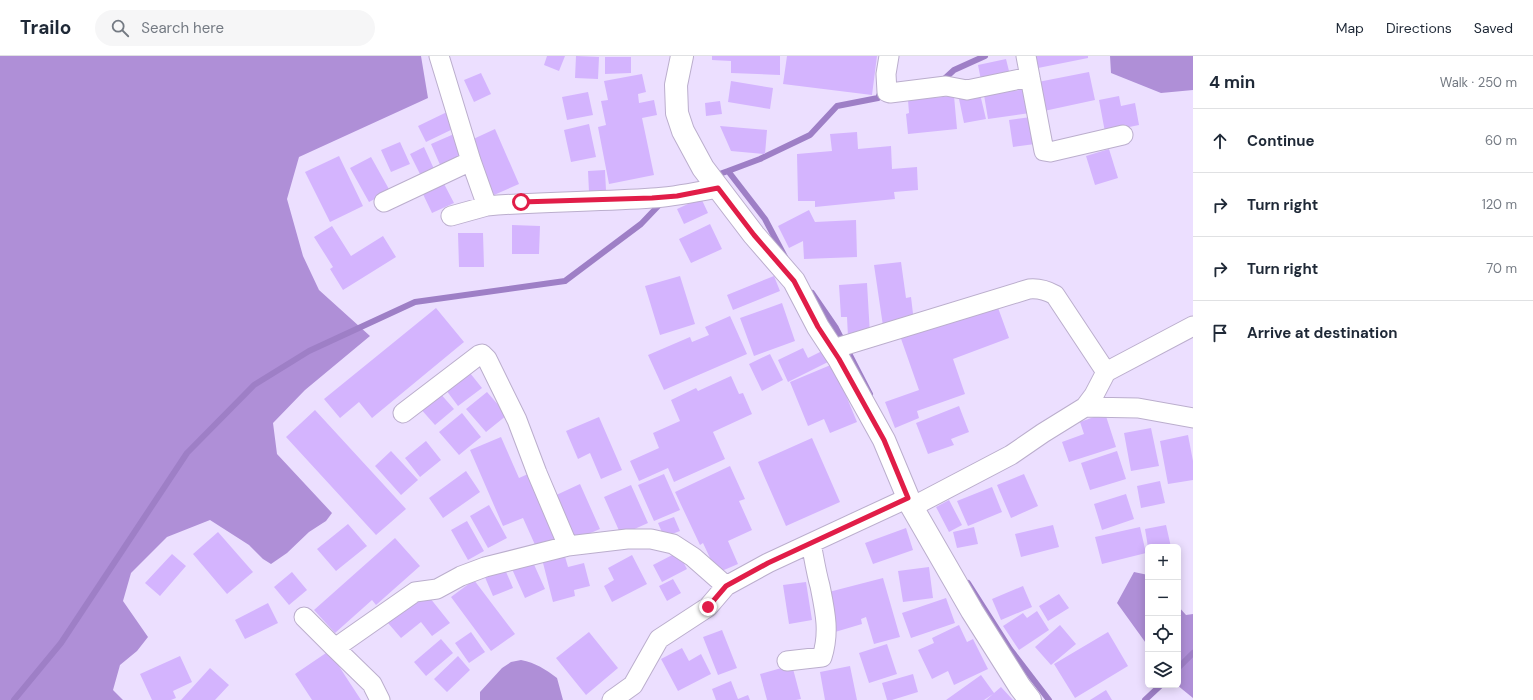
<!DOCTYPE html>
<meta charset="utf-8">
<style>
body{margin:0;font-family:"DM Sans",sans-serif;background:#f6f6f7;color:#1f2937}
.controls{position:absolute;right:12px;bottom:12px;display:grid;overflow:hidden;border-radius:6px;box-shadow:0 2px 10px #0003}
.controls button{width:36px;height:36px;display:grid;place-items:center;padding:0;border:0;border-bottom:1px solid #e0e1e3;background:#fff;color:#1f2937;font:20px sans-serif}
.stop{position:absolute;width:12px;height:12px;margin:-9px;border:3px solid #e11d48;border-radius:50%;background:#fff}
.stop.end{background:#e11d48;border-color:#fff;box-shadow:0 1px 4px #0008}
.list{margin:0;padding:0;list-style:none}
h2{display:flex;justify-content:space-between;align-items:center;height:52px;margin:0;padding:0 16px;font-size:17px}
h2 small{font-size:13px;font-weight:400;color:#747a83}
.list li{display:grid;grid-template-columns:26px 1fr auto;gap:12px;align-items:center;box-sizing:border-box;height:64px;padding:0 16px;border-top:1px solid #e0e1e3}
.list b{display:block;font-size:15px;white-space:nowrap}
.list em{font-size:13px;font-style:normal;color:#747a83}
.icon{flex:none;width:22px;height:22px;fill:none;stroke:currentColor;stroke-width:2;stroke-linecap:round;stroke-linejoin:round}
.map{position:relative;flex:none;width:1193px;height:644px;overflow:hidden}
header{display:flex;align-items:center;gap:24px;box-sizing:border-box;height:56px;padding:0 20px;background:#fff;border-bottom:1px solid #e0e1e3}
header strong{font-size:19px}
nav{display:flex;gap:22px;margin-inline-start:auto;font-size:14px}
.search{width:280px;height:36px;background:#f6f6f7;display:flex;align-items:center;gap:10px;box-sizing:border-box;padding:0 14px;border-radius:22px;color:#747a83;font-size:15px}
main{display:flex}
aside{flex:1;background:#fff}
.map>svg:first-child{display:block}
</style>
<header>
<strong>Trailo</strong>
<div class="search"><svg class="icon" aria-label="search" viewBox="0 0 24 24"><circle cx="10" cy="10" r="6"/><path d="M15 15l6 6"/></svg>Search here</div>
<nav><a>Map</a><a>Directions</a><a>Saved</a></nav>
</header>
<main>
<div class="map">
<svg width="1193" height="644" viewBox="0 0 1193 644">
<rect width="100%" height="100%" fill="#ecdfff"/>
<path fill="#af8fd7" d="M0 0H421L428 42 299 101 287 143 303 200 319 234 370 280 305 334 273 367 277 398 332 457 326 465 309 476 287 497 271 508 263 503 249 489 210 464 167 481 131 517 123 545 148 581 137 595 120 609 113 634 123 644H0Z
M1110 0H1193V34L1161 37 1111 17Z
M1134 516 1148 519V590L1117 547Z
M1178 550 1186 559 1193 558V642L1177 629Z
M521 604C536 607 545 613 557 622L563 644H480V636L502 612 511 606Z"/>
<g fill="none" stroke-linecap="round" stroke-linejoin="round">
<path stroke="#9e7fc6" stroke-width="6" d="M942 25 954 14 985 0
M728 115 760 103 810 79 837 50 878 42 882 33
M714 120 728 115 765 163 785 201
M812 237 836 272 870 338
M968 527 1010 593 1049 644
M1178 612 1193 597
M14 644 61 587 187 397 254 329 309 295 415 246 565 225 641 168 662 146
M1145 644 1161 629"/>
</g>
<path fill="#d4b4fe" d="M547 0H565L559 15 544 9Z
M576 0 599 1 598 23 575 22Z
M712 0H780V19L731 17V5L712 4Z
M787 0H877L872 39 783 28Z
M1036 0H1088V2L1038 12Z
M605 1H631V17L605 18Z
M1006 3 1011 23 982 29 978 9Z
M1089 16 1095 44 1044 55 1038 26Z
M481 17 491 38 474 46 464 24Z
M642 18 646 36 638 38 639 47 654 44 657 59 642 62 654 119 609 128 598 71 606 69 601 45 608 44 604 25Z
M731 25 773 32 770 53 728 46Z
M1026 33 1030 57 988 63 984 39Z
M588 36 593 59 567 64 562 41Z
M980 38 986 63 964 67 959 43Z
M954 40 957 73 908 78 906 58 909 57 908 44Z
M1119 40 1121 50 1135 47 1139 69 1105 76 1099 44Z
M720 45 722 58 706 60 705 47Z
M447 56 455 72 426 86 418 70Z
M1031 61 1035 88 1013 91 1009 64Z
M589 68 596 101 571 106 564 74Z
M720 70 767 74 765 98 731 95Z
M495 73 519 128 494 139 469 85Z
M857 76 858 93 891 90 892 113 917 111 918 134 894 136 895 143 815 151V145H798L797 98 832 95 830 78Z
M454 78 464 101 441 111 431 88Z
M400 86 410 108 391 116 381 94Z
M424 91 434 113 421 120 410 98Z
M1109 93 1118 122 1095 129 1086 100Z
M339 100 363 150 330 166 305 116Z
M371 101 390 135 369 146 350 112Z
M605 114 606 135 589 136 588 115Z
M442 124 454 147 432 157 421 134Z
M701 142 708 157 684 168 677 153Z
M809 154 815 166 856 164 857 201 804 203 803 185 789 192 778 170Z
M710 168 722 193 691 207 679 183Z
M512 169 540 170 539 198H512Z
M332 170 351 200 383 180 396 201 343 234 330 213 333 211 314 181Z
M458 177H483L484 211H459Z
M901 206 906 242 911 241 914 266 883 270 874 209Z
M680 220 695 268 660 279 645 230Z
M774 220 780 235 733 254 727 239Z
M867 227 870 279 848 281 847 261H841L839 229Z
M782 247 795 285 754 300 740 262Z
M997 249 1009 282 953 303 965 338 917 355 919 362 895 372 885 346 919 334 899 277Z
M436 252 464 286 372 362 359 346 340 362 324 343Z
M730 260 747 298 664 334 648 299 690 281 692 286 709 279 705 271Z
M803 292 808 302 824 294 830 305 788 326 778 304Z
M770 298 783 324 762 335 749 308Z
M833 308 857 366 830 377 824 363 808 370 790 326Z
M466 312 482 332 458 350 443 330Z
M731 320 739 338 743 337 752 358 713 376 725 403 674 426 668 412 639 425 630 405 659 392 653 377 680 365 671 344 696 332 698 335Z
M438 335 454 353 435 369 419 351Z
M487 336 507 359 486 376 466 353Z
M959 350 969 376 951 383 954 389 928 398 916 367Z
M315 354 406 453 376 479 286 381Z
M462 357 481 381 459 399 439 376Z
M1105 357 1116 391 1069 406 1062 386 1084 378 1080 366Z
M599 361 622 414 601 423 590 397 578 403 566 375Z
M1151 372 1159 410 1131 415 1124 377Z
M1188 379 1193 405V424L1168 428 1160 385Z
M501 381 519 422 528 418 556 483 536 491 523 462 503 470 470 394Z
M812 382 840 446 786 470 758 406Z
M426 385 441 404 420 421 405 402Z
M391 395 418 424 401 439 375 410Z
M1117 395 1126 423 1090 434 1081 407Z
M730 410 745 443 739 445 752 474 728 485 738 508 717 517 703 487 700 489 675 436Z
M466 415 480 436 443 462 429 442Z
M664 418 680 454 654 465 638 429Z
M1024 418 1038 450 1011 462 997 429Z
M1160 425 1165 447 1141 452 1137 430Z
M580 428 600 473 572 485 552 441Z
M631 429 648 467 621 479 604 441Z
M992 431 1002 456 968 470 957 445Z
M1126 438 1134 463 1102 474 1094 448Z
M949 444 962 469 949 476 936 451Z
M489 449 507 482 488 492 470 460Z
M674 461 680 475 664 481 658 467Z
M467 465 484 495 468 504 451 474Z
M348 468 367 490 336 515 317 493Z
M1053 469 1059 491 1021 501 1015 478Z
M1166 469 1171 491H1148L1145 473Z
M974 471 978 488 957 492 953 476Z
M1140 471 1146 497 1102 508 1095 481Z
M906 472 913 494 873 508 865 487Z
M218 476 253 516 227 538 193 498Z
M395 482 420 510 376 549 372 544 335 577 314 554Z
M678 496 687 513 662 526 653 509Z
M564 497 568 511 584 507 590 530 574 534 575 540 553 546 542 503Z
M172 498 186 510 160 540 145 527Z
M632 499 647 528 612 546 604 530 614 524 608 512Z
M532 504 545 533 525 542 512 513Z
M504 511 513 532 493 540 484 519Z
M929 511 933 542 903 546 898 515Z
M292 516 307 534 289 549 274 531Z
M883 522 900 581 874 588 866 561 861 563 862 568 835 576 825 537Z
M673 523 681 537 667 545 659 530Z
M474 524 515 578 491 595 451 541Z
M806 526 812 564 789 568 783 529Z
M1023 530 1032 551 1001 564 992 543Z
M426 537 450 567 432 580 421 566 401 582 388 567Z
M1059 538 1069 552 1048 565 1039 550Z
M946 542 955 567 911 582 902 557Z
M268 547 278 567 245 583 235 564Z
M1037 555 1049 574 1019 594 1003 570 1023 557 1027 562Z
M959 569 967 586 973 583 988 613 954 629 948 615 932 623 918 594 934 587 932 582Z
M1060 569 1076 588 1051 609 1035 591Z
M722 574 737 612 718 619 703 581Z
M471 576 485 596 469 607 455 587Z
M589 576 618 612 586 639 556 602Z
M1108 576 1128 610 1075 642 1054 608Z
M441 583 453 597 426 620 414 606Z
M887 588 897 618 869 627 859 597Z
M682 592 689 605 701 598 711 618 678 635 661 603Z
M329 595 361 644H312L295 618Z
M180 600 192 626 173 635 176 642 171 644H152L140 618Z
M458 600 470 614 447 636 434 623Z
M792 609 801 643 796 644H767L760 618Z
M850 610 857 644H825L820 616Z
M210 612 229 629 215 644H181Z
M913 618 918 636 892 644H887L882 627Z
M981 619 994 637 1001 631 1013 644H986L993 638 984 644H946Z
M731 625 738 643 748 639 750 644H716L712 633Z
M1106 634 1112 644H1090Z"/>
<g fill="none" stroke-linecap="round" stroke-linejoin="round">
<defs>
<path id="street" d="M439 0 471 105 487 150C542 145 597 146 652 142 674 141 696 136 718 132
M889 0 886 18 887 36 890 37 946 30 967 34 1030 21
M1026 0 1044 95 1050 96 1123 79
M384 146 471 105
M451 160 487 150
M833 293 1029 233C1039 232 1046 234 1055 239L1106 316
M1085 351 1138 352 1193 362
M403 357 479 299 482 298 487 303 517 364 537 417 568 490
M912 451 1011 399 1043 377 1085 351 1094 339 1106 316 1193 270
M304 561 335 592
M787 605 822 601C830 576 825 555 820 530 816 516 814 502 811 487
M380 644 372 628 335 592 415 536 437 533 461 520 485 511 568 490 627 483H651L673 488 693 501 726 530
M612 644 633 629 659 583 708 551 726 530 768 507 908 442"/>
<path id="secondary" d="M682 0 676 29 677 57 683 75 703 112 754 179 794 225 818 271 839 303 884 384 912 451 972 555 1020 631 1030 644"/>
</defs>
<use href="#street" stroke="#bbaecd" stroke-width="21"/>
<use href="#secondary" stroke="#bbaecd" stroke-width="24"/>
<use href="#street" stroke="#fff" stroke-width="19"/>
<use href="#secondary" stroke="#fff" stroke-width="22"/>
</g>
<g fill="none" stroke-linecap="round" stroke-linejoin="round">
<path stroke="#e11d48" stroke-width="5" d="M521 146 652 142 677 140 718 132 754 179 794 225 818 271 839 303 884 384 908 442 768 507 726 530 708 551"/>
</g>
</svg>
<div class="controls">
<button>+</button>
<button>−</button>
<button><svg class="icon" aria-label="locate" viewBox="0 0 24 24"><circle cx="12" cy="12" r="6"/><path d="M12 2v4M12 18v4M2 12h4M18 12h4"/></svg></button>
<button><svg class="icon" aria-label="layers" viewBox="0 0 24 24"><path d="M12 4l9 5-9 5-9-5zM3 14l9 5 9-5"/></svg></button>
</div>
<div class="stop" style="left:521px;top:146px"></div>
<div class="stop end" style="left:708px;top:551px"></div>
</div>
<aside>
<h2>4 min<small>Walk · 250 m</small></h2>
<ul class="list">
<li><svg class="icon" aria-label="ahead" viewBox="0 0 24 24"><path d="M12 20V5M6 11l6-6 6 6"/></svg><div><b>Continue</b></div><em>60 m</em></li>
<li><svg class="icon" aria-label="right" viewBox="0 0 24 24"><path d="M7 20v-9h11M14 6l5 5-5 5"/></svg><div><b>Turn right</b></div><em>120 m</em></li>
<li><svg class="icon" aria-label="right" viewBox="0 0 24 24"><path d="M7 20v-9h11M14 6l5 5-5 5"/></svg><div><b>Turn right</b></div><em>70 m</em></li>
<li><svg class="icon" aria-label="arrive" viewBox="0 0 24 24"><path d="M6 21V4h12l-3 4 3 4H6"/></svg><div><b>Arrive at destination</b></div></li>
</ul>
</aside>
</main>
